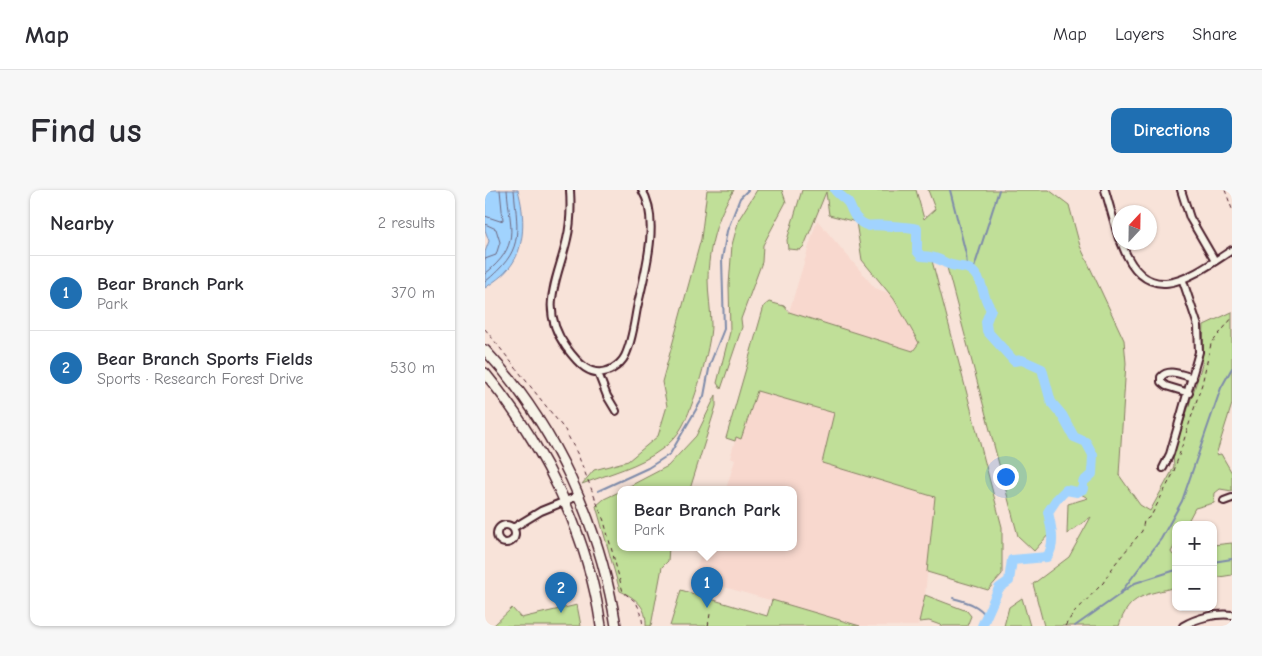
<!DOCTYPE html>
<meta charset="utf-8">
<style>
body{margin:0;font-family:"Comic Neue",sans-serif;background:#f7f7f7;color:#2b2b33}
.controls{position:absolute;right:15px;bottom:15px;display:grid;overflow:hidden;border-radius:10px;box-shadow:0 1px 4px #0004}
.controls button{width:45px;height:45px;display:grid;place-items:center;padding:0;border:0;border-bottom:1px solid #e1e1e2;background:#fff;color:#2b2b33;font:25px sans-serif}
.compass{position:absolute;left:627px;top:15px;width:45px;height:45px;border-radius:50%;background:#fff;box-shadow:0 1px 4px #0004;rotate:22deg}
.you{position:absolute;left:520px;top:286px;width:18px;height:18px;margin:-12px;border:4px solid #fff;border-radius:50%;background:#1a73e8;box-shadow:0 0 0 8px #1a73e833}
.badge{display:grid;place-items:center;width:32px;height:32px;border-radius:50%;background:#1f6fb2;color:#fff;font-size:16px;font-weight:700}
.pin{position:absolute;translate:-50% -41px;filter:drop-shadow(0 1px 2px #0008)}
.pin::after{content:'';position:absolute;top:26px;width:18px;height:15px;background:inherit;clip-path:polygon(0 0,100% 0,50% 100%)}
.popup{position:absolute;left:132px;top:296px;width:180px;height:65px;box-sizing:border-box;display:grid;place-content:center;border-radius:10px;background:#fff;filter:drop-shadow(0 1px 4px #0005);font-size:16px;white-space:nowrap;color:#7c7c81}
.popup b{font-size:19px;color:#2b2b33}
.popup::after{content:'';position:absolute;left:50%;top:100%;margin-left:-10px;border:10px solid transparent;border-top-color:#fff}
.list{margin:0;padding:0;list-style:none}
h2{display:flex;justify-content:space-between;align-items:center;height:65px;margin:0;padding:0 20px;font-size:21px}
h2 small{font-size:16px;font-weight:400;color:#7c7c81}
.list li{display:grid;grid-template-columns:32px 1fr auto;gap:15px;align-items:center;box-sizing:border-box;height:75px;padding:0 20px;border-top:1px solid #e1e1e2}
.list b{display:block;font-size:19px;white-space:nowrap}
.list p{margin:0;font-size:16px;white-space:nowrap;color:#7c7c81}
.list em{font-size:16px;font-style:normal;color:#7c7c81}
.map{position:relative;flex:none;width:747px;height:436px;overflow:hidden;border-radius:10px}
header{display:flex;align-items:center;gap:30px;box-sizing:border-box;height:70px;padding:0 25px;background:#fff;border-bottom:1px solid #e1e1e2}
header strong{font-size:24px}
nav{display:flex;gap:28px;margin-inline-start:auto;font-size:18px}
.intro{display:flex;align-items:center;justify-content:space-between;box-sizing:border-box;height:120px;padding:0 30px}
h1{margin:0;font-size:35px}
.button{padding:12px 22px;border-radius:10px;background:#1f6fb2;color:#fff;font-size:18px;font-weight:700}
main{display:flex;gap:30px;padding:0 30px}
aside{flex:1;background:#fff;border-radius:10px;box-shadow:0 1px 4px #0004}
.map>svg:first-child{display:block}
</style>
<header>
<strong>Map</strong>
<nav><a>Map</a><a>Layers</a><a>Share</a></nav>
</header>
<div class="intro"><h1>Find us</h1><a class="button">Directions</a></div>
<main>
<aside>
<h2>Nearby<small>2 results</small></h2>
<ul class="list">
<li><span class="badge">1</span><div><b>Bear Branch Park</b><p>Park</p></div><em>370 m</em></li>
<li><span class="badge">2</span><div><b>Bear Branch Sports Fields</b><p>Sports · Research Forest Drive</p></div><em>530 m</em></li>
</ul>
</aside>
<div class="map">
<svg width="747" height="436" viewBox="0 0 747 436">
<rect width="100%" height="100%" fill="#f8e3d9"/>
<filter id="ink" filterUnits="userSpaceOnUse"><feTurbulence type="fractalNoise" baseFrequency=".02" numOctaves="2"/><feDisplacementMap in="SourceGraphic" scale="10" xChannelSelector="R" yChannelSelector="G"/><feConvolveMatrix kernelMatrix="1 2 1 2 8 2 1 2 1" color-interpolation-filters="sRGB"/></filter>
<g filter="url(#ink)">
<path fill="#f8d8ce" d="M332 30 390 98 406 104 409 109 434 153 428 161 304 122Z
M272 201 350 223 338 273 450 307 440 405 433 436H375L208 388 218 359 223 360 224 357H308V299H241L250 270 245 268 251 247 256 248Z"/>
<path fill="#c0df98" stroke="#857f62" d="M222 0H249C232 25 223 60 223 90 223 105 226 120 226 135 226 157 208 218 197 237 192 246 185 253 177 259 155 276 123 284 97 294L109 280 143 271 173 246 182 216 177 192 216 49Z
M272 0H297L301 12 278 55 277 72 256 129 257 137 236 199 232 193 245 142 244 95 247 55 254 29Z
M317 0H431L439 29 450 19 443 0H564L584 15 595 56 639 150 641 173 634 285 655 315 665 321 686 283 689 276 688 265 717 175 719 135 747 122V214L731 265 736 264 747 283V301L735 299 730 303 729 313 710 318 701 335H691V353L686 362 688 365 691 364V397C661 405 644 404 634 436H559L548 394 584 367 606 327 582 344 583 314 603 308 581 296 565 313 564 344 549 361 533 346 460 70 446 67 517 337V384L503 400 442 382 450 307 337 273 349 223 272 201 256 249 251 247 250 251 241 248 279 116 284 112 299 116 304 122 428 161 434 153 409 109 377 70 371 32 344 25 341 2 319 56 315 60 303 59 302 50Z
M231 205V216L205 299H139L183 276 211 246Z
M136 301V357H184L183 371 177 377 166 436H161C162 417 151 408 135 401L111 316 119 309Z
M747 353V385L728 388V355Z
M196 400 282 426 287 410 375 436H185Z
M440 405 482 421 486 426 482 436H458L444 431 434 432Z
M537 408 545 436H519L524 417Z
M92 415 96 436H8L27 418 36 428Z"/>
<path fill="#a1d3fe" stroke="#7e8baa" d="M0 0H33C40 25 41 58 24 78 18 86 8 92 0 98V62L4 51 0 40Z"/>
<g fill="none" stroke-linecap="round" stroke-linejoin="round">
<path stroke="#6d677f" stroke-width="1" d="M0 26 15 31 18 30 15 0
M0 34 11 39 15 52 11 65 0 69
M0 84C36 55 25 40 22 0
M0 92C39 60 33 46 29 0"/>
<path stroke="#7e8baa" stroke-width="2" d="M465 0 481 64 482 77
M488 81 514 0
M113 301 163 278 185 264 219 206 225 174 239 139 237 69 242 41 255 8 263 0
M728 372 747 369
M636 403 650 393 691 380
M468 408C481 412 493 414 501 426
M590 436 634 405 676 349 697 311 736 198 747 178"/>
<path stroke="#a1d3fe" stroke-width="10" d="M350 0C354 6 362 9 365 16 369 26 372 32 384 36 388 34 426 37 432 39V61L436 66C446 66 453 68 461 73 476 80 484 72 494 90 499 100 499 110 506 119L501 132 502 141 529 171 537 170 557 179 566 212 577 225 589 247 601 252 608 265 607 284 598 292V299L592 302 581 300 571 310 563 322C566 337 571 354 562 367L527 370 524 391 514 398 497 436"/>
<defs>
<path id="street" d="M85 0C86 16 86 33 82 49 73 90 53 118 81 157 92 172 106 190 127 179 132 176 137 172 140 166 147 152 149 134 152 118 159 86 176 30 157 0
M620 0 634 49
M696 0 705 28 730 71
M636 52C661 121 705 88 747 60
M113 183 122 206 131 221
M704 203 681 196 676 192V187C684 178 698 185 708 188
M678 278 685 264 714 162 713 136 698 91
M739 311 747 308
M12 344a9 9 0 1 1 18 0a9 9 0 1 1-18 0Z
M28 338 56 321 93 306
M698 436C712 428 731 423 747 425"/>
<path id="secondary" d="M0 160C70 235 115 335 131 436
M0 183C59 255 103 344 116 436"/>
</defs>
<use href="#street" stroke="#4a1f2b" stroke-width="10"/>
<use href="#secondary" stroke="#4a1f2b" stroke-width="12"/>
<path stroke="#4a1f2b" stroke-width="1" stroke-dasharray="4 4" stroke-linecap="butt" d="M740 0 747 19
M0 139 80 240 93 265 119 331 138 402 151 412 156 423 158 436
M223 436 225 424
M580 436 588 424 618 393 630 374 657 341 659 331 666 326 688 284 717 194 726 154 747 128"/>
<use href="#street" stroke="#f7f3e8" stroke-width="6"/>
<use href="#secondary" stroke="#f7f3e8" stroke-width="9"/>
</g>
</g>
</svg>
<div class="controls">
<button>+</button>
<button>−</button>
</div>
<svg class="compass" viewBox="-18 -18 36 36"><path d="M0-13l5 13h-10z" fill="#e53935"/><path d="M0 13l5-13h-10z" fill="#7c7c81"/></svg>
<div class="you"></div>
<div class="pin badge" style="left:222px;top:418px">1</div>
<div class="popup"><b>Bear Branch Park</b>Park</div>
<div class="pin badge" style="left:76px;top:423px">2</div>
</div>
</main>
